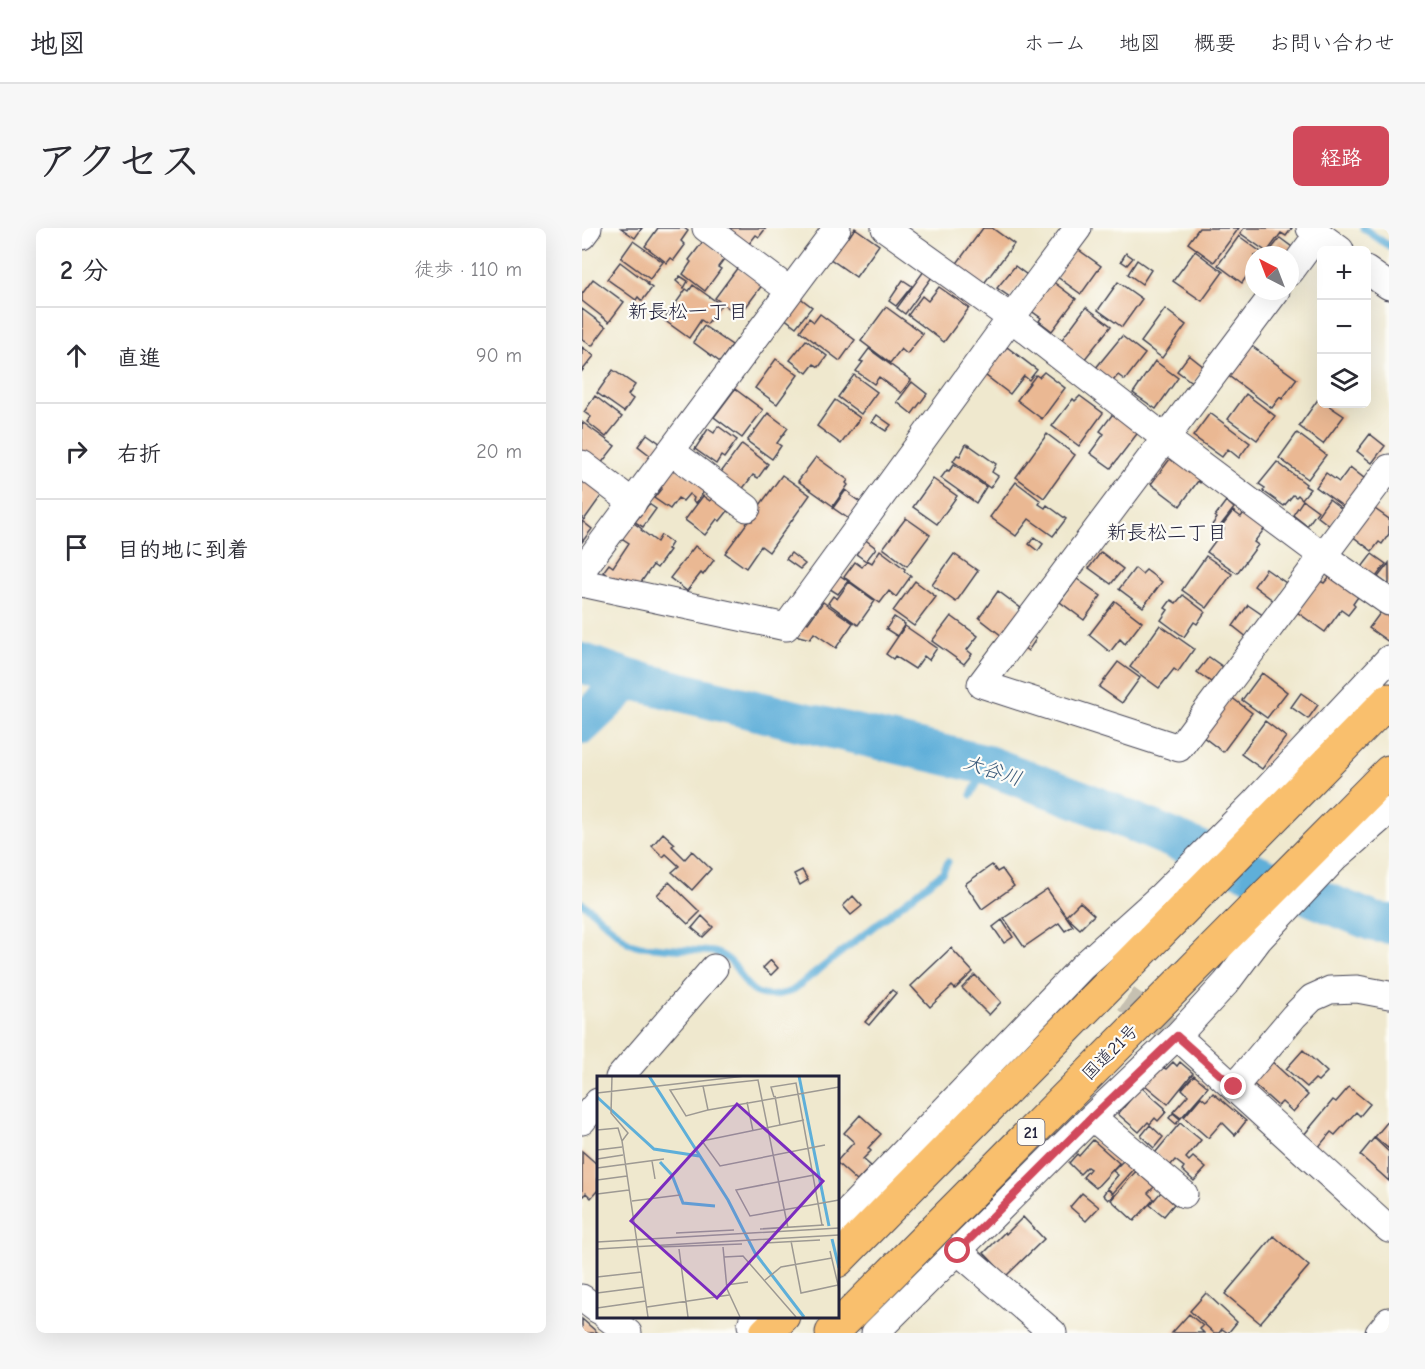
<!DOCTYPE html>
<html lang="ja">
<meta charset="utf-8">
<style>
body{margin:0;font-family:"Comic Neue","Klee One",sans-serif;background:#f7f7f7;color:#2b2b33}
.controls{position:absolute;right:18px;top:18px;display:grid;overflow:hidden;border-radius:9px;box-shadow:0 6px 24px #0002}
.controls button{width:54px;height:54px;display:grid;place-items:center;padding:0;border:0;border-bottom:2px solid #e1e1e2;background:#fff;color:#2b2b33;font:30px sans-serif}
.compass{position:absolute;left:663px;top:18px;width:54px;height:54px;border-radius:50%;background:#fff;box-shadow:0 6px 24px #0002;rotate:318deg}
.stop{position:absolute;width:18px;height:18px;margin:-14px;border:4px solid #d1495b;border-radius:50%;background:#fff}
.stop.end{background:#d1495b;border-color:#fff;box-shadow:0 2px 6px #0008}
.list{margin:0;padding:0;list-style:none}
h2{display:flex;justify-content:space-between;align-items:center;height:78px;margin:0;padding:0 24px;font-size:26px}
h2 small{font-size:20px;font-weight:400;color:#7c7c81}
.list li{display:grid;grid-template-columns:39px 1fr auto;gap:18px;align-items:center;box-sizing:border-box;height:96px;padding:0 24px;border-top:2px solid #e1e1e2}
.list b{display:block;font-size:22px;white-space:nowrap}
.list em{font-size:20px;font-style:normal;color:#7c7c81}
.icon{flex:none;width:33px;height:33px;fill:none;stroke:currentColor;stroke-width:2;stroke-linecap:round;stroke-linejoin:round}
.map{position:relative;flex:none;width:807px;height:1105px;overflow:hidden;border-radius:9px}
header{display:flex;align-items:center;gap:36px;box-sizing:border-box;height:84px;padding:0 30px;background:#fff;border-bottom:2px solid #e1e1e2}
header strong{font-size:28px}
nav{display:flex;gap:33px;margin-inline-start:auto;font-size:21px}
.intro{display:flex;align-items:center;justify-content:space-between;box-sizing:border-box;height:144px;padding:0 36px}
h1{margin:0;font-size:42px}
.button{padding:15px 27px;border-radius:9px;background:#d1495b;color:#fff;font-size:21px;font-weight:700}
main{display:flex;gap:36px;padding:0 36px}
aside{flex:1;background:#fff;border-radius:9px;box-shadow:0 6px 24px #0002}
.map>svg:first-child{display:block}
</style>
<header>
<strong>地図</strong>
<nav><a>ホーム</a><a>地図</a><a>概要</a><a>お問い合わせ</a></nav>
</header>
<div class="intro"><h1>アクセス</h1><a class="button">経路</a></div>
<main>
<aside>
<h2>2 分<small>徒歩 · 110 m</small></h2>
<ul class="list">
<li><svg class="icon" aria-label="ahead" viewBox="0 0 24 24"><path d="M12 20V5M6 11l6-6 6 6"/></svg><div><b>直進</b></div><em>90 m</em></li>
<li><svg class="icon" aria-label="right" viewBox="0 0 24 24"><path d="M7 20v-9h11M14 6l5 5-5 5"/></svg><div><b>右折</b></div><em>20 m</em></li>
<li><svg class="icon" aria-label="arrive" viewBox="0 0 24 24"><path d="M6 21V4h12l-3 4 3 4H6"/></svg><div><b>目的地に到着</b></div></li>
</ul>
</aside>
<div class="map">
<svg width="807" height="1105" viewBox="0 0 807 1105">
<rect width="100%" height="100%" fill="#fdfcf7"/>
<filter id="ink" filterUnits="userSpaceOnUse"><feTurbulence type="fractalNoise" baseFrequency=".0167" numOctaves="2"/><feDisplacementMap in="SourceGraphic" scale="12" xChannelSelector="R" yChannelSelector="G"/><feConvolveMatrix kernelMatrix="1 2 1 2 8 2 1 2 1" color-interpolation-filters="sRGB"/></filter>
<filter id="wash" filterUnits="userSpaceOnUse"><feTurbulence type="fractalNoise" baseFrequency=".008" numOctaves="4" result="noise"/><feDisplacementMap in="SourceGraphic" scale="24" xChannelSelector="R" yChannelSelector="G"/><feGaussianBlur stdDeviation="1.35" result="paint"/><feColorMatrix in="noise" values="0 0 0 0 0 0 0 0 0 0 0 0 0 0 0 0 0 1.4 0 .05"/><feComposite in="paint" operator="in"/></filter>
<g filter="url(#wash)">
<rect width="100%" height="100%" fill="#efe8ce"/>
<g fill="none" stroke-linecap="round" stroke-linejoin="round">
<path stroke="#5eafd9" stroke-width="7" d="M781 0 807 18
M389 567 405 537
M0 675 7 680 47 715 58 718C74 719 91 721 108 722 116 723 124 723 131 724 169 733 153 783 210 763L361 644 366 634"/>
<path stroke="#5eafd9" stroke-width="40" d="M0 435 47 451 217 493 405 537 499 572 658 639 792 694 807 696
M0 496 47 451"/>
</g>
<g id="blocks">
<path fill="#eab893" d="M39 0H60L53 10Z
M76 0H102L106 3 99 13 103 17 92 32 89 30 85 35 63 18Z
M148 0H184L177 9 174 7 162 22 143 8Z
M273 0 297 17 274 49 247 30 264 6 267 9Z
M401 0H410L432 16 400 58 373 38Z
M617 0H657L632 34 606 15Z
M662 0H710L704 8 699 5 685 24 658 5Z
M657 8 683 27H672V38L660 55 636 37Z
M698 10 710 19 704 27H692L687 24Z
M122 12 141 26 139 29 142 31 136 39 139 41 123 63 101 46 109 34 107 32Z
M51 13 81 34 68 51 39 30Z
M494 20 519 38 499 66 474 48Z
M613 23 641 44 620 73 591 53Z
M544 25 551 30 545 37 539 33Z
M555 32 569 42 560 56 546 46Z
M38 34 66 55 65 56 70 60 60 73 56 69 54 72 25 51Z
M433 38 445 47 428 69 415 60Z
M156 39 181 56 164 79 161 77 155 86 133 70Z
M342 43 350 49 323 86 315 80Z
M98 48 106 53 102 60 94 53Z
M11 51 42 74 27 94 0 73V66Z
M321 52 330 58 314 78 307 73Z
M470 53 494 71 470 103 457 93 459 90 448 82Z
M536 54 560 71 540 99 516 82Z
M111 57 139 77 125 96 119 92 107 110 82 92 104 61 107 63Z
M357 59 387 80 362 114 326 87 340 68 346 73Z
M217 69 230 79 214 99 201 89Z
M304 79 341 106 325 126 319 121 308 135 279 113Z
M504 79 529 98 502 132 478 114Z
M0 81 24 99 10 118 0 111Z
M583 81 604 97 580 130 559 114Z
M238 86 273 112 258 133 218 103 227 90 232 94Z
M122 98 150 117 138 134 111 114Z
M540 108 563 126 543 152 536 147 530 154 513 141Z
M224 112 245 128 237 139 232 136 225 145 208 132Z
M667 116 715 151 700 171 698 169 690 180 644 146Z
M0 119 12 128 0 143Z
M425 119 455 142 447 152 442 148 428 166 403 147Z
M287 121 329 152 319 165 297 149 292 156 274 143 281 134 278 133Z
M607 127 622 139 611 155 595 143Z
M194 131 216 147 195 176 173 160Z
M573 133 596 150 574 181 551 165Z
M31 142 53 157 46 167 51 171 42 184 15 165Z
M462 144 483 160 460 191 435 172 454 147 457 149Z
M272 147 295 164 279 186 256 169Z
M330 154 345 166 330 186 315 174Z
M153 161 181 182 160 210 132 189Z
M664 166 693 188 675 212 646 191Z
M13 168 40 189 24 209 5 194 9 189 2 184Z
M498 168 521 185 497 218 470 198 491 171 493 173Z
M737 170 740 172V176H744L762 188 741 216 717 198Z
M253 172 278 190 259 216 235 198Z
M533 183 558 202 529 240 508 225 522 206 518 203Z
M186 185 206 200 195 215 199 218 190 231 165 213Z
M628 185 668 215 657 230 646 221 640 229 611 208Z
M295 187 309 197 304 203 290 194Z
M0 194 33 218 18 237 0 227Z
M136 198 155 212 142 230 139 228 134 236 113 221 126 201 132 205Z
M715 205 744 227 726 251 697 230Z
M65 206 79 216 69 228 56 218Z
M465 206 493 227 462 270 434 249Z
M788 206 803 218 790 235 775 223Z
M160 216 186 236 176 250 171 247 159 263 137 247Z
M384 216 387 218V217L414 236 410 244 416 248 408 260 371 233 375 227 378 228Z
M591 227 622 250 618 255 616 253 598 278 569 256Z
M234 229 266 252 264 255 266 257 251 278 216 253Z
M695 234 724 256 723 258 728 261 720 271 716 267 714 269 711 267 702 278 681 263 683 260 677 256Z
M372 236 404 259 394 275 359 250 365 242 367 243Z
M92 239 125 259 114 275 111 273 112 270 107 266 101 273 96 270 88 281 72 270 80 260 77 258Z
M768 239 783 251 762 279 734 259 744 245 757 254Z
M200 247 228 267 187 324 179 318 164 340 143 325Z
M0 248 22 264 2 292 0 290Z
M351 251 375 268 355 296 331 279Z
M434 254 459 273 457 276 463 280 465 277 484 291 471 308 447 291 434 308 408 289Z
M264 262 269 266 268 267 278 274 267 291 251 280Z
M121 268 128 273 131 270 149 279 138 293 135 291 123 307 103 292Z
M747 271 760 281 748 298 735 288Z
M721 272 736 283 725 298 711 287Z
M644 273 652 280 635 302 630 297 635 290 633 288Z
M67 276 74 281 61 299 53 294Z
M790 279 807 291V306L800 316 797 314 790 323 769 307Z
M651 283 659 289 663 283 684 299 672 314 676 317 655 345 625 324 642 301 639 299Z
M324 290 348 307 325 338 301 320Z
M0 293 10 301 0 314Z
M49 293 60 301 59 302 75 314 79 307 90 315 86 321 88 322 75 340 71 337 55 360 45 361 21 344 27 336 31 339 47 315 38 309Z
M452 309 461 316 456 323 447 316Z
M281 310 294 320 284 333 270 323Z
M113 318 132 332 121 347 119 345 105 363 88 350Z
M298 322 323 341 322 343 329 348 314 369 307 363 298 375 262 349 273 334 280 339 285 332 290 335Z
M519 324 541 341 529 356 507 340Z
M209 325 223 336 218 341 204 331Z
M372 326 396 343 374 374 350 357Z
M790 326 804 336 794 349 780 339Z
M624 328 650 346 625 380 600 362Z
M807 335V357L796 349Z
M553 340 560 346 564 342 580 354 561 379 537 361Z
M684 341 704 355 692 373 672 358Z
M254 345 266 353 256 366 245 359Z
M750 346 778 366 771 376 773 378 766 387 759 382 743 404 715 384 738 353 742 355Z
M495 351 519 368 502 392 478 374Z
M333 353 354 369 332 398 311 383Z
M267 354 293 373 276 397 246 375 251 368 255 371Z
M416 363 440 381 420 408 397 390Z
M601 367 623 384 615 396 612 394 602 409 579 392 586 382 583 380 589 372 594 375Z
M533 373 560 394 543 416 538 411 528 424 507 407Z
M241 374 271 395 254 420 232 405 228 411 209 406 220 391 226 395Z
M666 377 682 388 666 410 651 398Z
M801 381 807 385V414L787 400Z
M369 388 396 408 385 422 390 426 382 436 350 413Z
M312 389 323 396 315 408 304 401Z
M578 397 612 421 596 444 592 441 577 460 548 439Z
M323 398 355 420 347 432 342 428 333 441 313 428 311 431 304 426Z
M448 407 454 411 446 423 440 418Z
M627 429 641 439 629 454 615 444Z
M536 434 558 450 540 475 517 459Z
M680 445 705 464 685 490 660 472Z
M719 465 736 477 726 491 709 479Z
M649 469 670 485 641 524 620 508Z
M683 493 704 509 680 541 659 526Z
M81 605 93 616 90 618 103 631 110 623 129 641 110 662 90 644 97 638 84 626 81 629 70 618Z
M410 637 415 644 420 641 432 658 400 681 383 656Z
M220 642 226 652 218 657 212 646Z
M87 654 118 684 106 696 75 667Z
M465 661 491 698 483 703 477 695 442 719 422 690Z
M271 668 280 678 269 687 261 678Z
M498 674 512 687 498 701 484 688Z
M120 688 131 699 121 709 110 700Z
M420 692 431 709 422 715 411 699Z
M369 720 391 744 373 761 370 758 348 779 329 758Z
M189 732 196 740 189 747 181 740Z
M393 747 419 774 407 787 380 760Z
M310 762 314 765 287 797 283 794Z
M721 822 745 844 736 853 733 851 725 859 704 841Z
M686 830 726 867 711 884 700 874 696 878 666 851Z
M591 834 595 838 598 834 611 845 586 876 563 857 579 838 584 841Z
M612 847 626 859 599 890 591 884 606 867 600 861Z
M559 859 583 880 582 882 584 884 576 893 573 890 568 896 566 894 557 904 536 886Z
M767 859 788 876 778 888 774 884 753 907 749 904 735 921 721 908 751 872 754 874Z
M631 865 664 893 653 907 640 894 626 910 602 889 619 869 624 873Z
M591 885 598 891 594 896 587 890Z
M278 887 299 906 286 920 289 923 281 931 289 938 275 953 255 935V933L272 914 262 905Z
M807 892V921L793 909Z
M598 895 619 912 604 930 607 933 611 929 624 940 612 953 600 942 602 939 593 932 588 938 573 925Z
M568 897 581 909 572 920 559 908Z
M792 910 807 924V953L778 927Z
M511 912 537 935 514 960 501 949 508 941 505 939 498 946 487 935 495 926 497 928Z
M0 923 16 937V965L15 963 9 970 4 965 0 969Z
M543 931 553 940 531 965 525 960 536 947 531 943Z
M554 943 572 959 566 965 572 971 552 993 529 972Z
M525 961 532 967 526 972 521 967Z
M579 964 592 976 582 988 568 977Z
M500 965 517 979 504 993 488 979Z
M441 989 462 1011 424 1048 402 1025 423 1004 424 1006Z
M692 1008 727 1038 678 1095 643 1066Z
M624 1065 655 1094 646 1105 640 1101 637 1105H632L608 1083Z
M607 1086 621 1098 618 1101 622 1105H590Z
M0 1091 16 1105H0Z"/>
</g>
</g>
<g filter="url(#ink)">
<use href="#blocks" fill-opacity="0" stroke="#414051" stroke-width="1.5"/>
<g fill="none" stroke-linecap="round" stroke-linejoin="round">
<path stroke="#c6c0b1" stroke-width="27" stroke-dasharray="27 14" stroke-linecap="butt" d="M511 747 595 808"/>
<defs>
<path id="street" d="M124 0 208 63
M303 0 429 90 583 210 741 328 807 374
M728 0 758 22
M0 8 6 0
M784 42 807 58
M708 44 736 6
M694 63 399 456 597 520 807 240
M89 223 165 280
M0 236 51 275
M0 342 255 0
M0 355 204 399 429 90 496 0
M595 808 807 1001
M37 850 132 740
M652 859 712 788 730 770 748 762 775 761 807 767
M510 889 602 966
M0 893 16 874
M255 994 500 739 579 668 672 575 807 431
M376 1023 471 1105
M0 1070 16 1082
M24 1088 46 1105
M172 1088 169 1097 173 1105
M293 1105 510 889 595 808 644 755 677 711 753 630 807 583
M797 1105 807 1093"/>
<path id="highway" d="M255 1033 807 472
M184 1105 201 1088
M250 1105 807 544"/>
</defs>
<use href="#street" stroke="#414051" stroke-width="29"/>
<use href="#highway" stroke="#414051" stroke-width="35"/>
<use href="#street" stroke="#fff" stroke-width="27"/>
<use href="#highway" stroke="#f9bf6d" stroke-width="33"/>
</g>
</g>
<g fill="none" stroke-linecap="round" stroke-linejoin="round" filter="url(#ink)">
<path stroke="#d1495b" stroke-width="8" d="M376 1023 510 889 595 808 652 859"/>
</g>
<g text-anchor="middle" stroke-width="4.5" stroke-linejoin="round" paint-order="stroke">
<rect fill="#fdfcf7" stroke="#646373" stroke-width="1.5" x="435.5" y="891" width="27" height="26" rx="4.5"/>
<g font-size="16" font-weight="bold" fill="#22223b">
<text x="449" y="910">21</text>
</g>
<g font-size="18" fill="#22223b" stroke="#fdfcf7">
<text transform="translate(528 824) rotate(-45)" y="6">国道21号</text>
</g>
<g font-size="20" fill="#22223b" stroke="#fdfcf7">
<text x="106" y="90">新長松一丁目</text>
<text x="585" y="311">新長松二丁目</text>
</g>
<g font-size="20" font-style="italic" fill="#3a5a7a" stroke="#fdfcf7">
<text transform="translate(411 542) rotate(18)" y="7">大谷川</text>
</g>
</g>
<g transform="translate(15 848)">
<rect width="242" height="242" fill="#efe8ce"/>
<path fill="none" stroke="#5eafd9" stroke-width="3" d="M52 0 131 124 158 177 207 241M202 0 232 150M0 21 57 73 102 80M63 86 75 99 86 127 118 130M235 163 242 192"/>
<path fill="none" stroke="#9d9993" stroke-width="1.5" d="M15 0 14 37 31 57 25 65M106 10 111 34 89 40 73 14 106 10 161 4 191 152M0 17 148 0M178 20 183 49M177 21 174 11 199 7 225 149M150 26 156 55M111 34 242 11M207 44 105 65 123 90 228 69M0 54 21 52 25 65 51 241M0 74 25 71M0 83 26 79M55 85 58 103M0 92 67 83M217 99 139 114 153 140 242 124M0 104 30 100M0 118 32 114M35 125 83 119M163 153 227 149M79 157 137 154M194 165 204 217 241 209M0 166 242 152M168 167 223 164M62 171 145 168M126 171 130 213 143 241M0 173 242 159M82 173 91 241M233 175 242 213M127 181 146 180 199 241M0 201 45 196M168 204 184 191 235 182M129 209 151 206M0 217 47 211M50 231 132 219M0 232 49 225"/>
<path fill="#7b2cbf" fill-opacity="0.15" stroke="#7b2cbf" stroke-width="3" d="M140 28 226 105 120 222 34 145Z"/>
<rect width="242" height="242" fill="none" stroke="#22223b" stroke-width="3"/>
</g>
</svg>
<div class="controls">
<button>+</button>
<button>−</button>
<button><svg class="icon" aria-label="layers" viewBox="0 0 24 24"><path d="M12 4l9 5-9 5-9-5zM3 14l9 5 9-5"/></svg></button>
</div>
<svg class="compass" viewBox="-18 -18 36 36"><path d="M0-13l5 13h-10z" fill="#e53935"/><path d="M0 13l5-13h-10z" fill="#7c7c81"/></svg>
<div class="stop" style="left:376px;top:1023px"></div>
<div class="stop end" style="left:652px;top:859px"></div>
</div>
</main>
